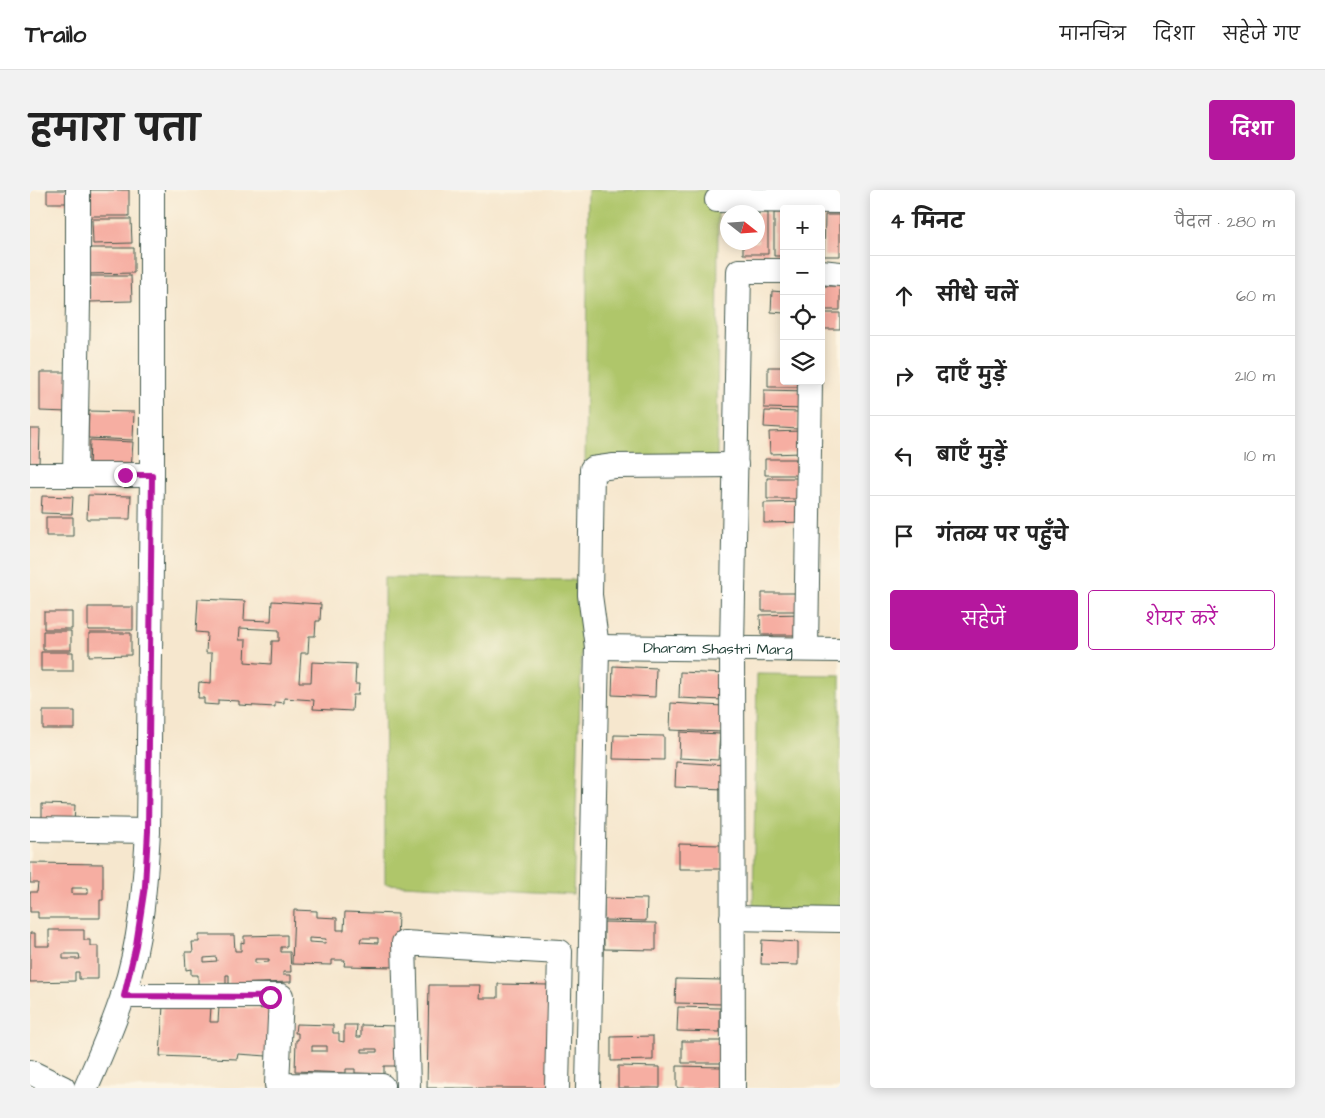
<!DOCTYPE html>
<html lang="hi">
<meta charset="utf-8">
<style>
body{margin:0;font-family:"Architects Daughter","Playpen Sans Deva",sans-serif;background:#f2f2f2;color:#222}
.controls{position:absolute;right:15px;top:15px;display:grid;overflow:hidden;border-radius:5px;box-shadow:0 2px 12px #0003}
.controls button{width:45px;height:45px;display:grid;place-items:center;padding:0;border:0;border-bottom:1px solid #e0e0e0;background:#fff;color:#222;font:25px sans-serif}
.compass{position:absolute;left:690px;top:15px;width:45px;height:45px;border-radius:50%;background:#fff;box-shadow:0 2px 12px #0003;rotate:107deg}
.stop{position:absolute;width:15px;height:15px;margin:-11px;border:4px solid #b5179e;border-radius:50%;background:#fff}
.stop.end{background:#b5179e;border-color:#fff;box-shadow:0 1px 5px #0008}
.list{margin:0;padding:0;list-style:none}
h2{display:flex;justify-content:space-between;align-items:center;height:65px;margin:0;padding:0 20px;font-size:21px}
h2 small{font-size:16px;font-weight:400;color:#767676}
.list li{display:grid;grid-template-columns:32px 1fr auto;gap:15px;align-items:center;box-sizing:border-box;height:80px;padding:0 20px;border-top:1px solid #e0e0e0}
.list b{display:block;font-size:19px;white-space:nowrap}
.list em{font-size:16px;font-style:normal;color:#767676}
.actions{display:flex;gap:10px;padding:15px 20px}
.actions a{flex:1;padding:11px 0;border:1px solid #b5179e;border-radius:5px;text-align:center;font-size:18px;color:#b5179e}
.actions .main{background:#b5179e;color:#fff}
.icon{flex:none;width:28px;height:28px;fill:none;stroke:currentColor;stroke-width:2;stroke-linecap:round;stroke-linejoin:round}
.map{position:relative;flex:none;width:810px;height:898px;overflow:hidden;border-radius:5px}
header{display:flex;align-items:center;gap:30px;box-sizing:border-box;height:70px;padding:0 25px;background:#fff;border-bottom:1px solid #e0e0e0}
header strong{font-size:24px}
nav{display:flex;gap:28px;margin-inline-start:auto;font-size:18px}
.intro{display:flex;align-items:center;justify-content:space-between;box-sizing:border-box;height:120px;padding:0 30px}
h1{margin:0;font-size:35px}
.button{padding:12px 22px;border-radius:5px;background:#b5179e;color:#fff;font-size:18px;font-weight:700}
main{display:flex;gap:30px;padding:0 30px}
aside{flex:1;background:#fff;border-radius:5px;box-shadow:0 2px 12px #0003}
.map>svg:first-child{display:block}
</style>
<header>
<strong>Trailo</strong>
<nav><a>मानचित्र</a><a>दिशा</a><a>सहेजे गए</a></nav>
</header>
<div class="intro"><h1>हमारा पता</h1><a class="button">दिशा</a></div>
<main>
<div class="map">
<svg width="810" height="898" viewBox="0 0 810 898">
<rect width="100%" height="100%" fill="#fcf5e5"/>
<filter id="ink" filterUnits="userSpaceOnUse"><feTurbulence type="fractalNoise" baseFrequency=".02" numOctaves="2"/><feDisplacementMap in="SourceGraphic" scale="10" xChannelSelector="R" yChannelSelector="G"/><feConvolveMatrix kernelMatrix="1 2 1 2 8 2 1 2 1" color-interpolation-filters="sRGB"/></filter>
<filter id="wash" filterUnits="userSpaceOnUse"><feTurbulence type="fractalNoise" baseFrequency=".0096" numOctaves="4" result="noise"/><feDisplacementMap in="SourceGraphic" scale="20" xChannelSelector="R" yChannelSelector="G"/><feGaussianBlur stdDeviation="1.12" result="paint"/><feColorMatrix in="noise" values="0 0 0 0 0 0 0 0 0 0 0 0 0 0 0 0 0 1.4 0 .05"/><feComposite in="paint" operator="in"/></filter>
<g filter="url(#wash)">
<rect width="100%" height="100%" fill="#f6e7ce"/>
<path fill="#afc66a" stroke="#67824f" d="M558 0H810L688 20 687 267 555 273Z
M354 388 554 390 543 704 355 694Z
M727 484 810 485V720L723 719Z"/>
<g id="blocks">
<path fill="#f6aea2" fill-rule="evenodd" d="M17 0H42V13H17Z
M60 0H99V26H60Z
M728 23H738V64H713V52H728Z
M744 23H754V66H744Z
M795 25H810V66H794Z
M62 29H101L102 53 63 54Z
M57 58H104V83L57 84Z
M59 86H101L102 111 59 112Z
M792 96H810V120H792Z
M742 101 754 102V123L741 122Z
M791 123H810V139H791Z
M738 177H754V191H777V197H738Z
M10 182H39L38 222 10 221Z
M734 200 778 201V219L734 218Z
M59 221 104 222 103 250 58 248Z
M735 221 768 222V239L734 237Z
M0 239H10L9 275H0Z
M771 241 772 263 740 264 739 242Z
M60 250 103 252 101 280 59 279Z
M735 269H766V285H735Z
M737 288H774V309H737Z
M58 305 101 306 100 329H57Z
M12 306 43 307 42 324 11 323Z
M777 312V332L734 333V313Z
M16 327H43V346H16Z
M732 403H769V421H732Z
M168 409 215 411 214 430 241 431 242 411 291 414 290 431H286L285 446H279L278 463H271L269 492H281L282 472 326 474 325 494H329L328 505H323L322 521 283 519 284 510 254 508V513L245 512V517L209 515V511L188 510V515L174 514V508H168L169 492 181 493 182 463H176L177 443 166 442ZM210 438 249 440V451H242L241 474 215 472 216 450H209Z
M58 417H103V440H58Z
M14 422H42V439H14Z
M771 424 772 445H731L730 425Z
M13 441H41V460H13Z
M59 443H101V465L59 466Z
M11 462H43V481H11Z
M583 476 626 478 625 507 582 505Z
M650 482 695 484 693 510 649 508Z
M641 513 693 516 692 542 640 540Z
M13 521H45V539H13Z
M650 542 690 544 688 570 649 568Z
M584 545 634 546V570L583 569Z
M646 572 695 575 694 599 645 597Z
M12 614 45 615 44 634 12 633Z
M649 654 691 655V679H649Z
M0 673 73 674V710H70V728H8V722H0V702H7L8 693H0ZM42 698H58V704H42Z
M574 708 617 709 616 731 574 730Z
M264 720 287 721V727L307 728V740H314L315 722 368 724 366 777 314 776 315 770H302V775L262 774ZM279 748 296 749 295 753 279 752ZM331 748H348V753L330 752Z
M574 732 626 733V760L574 759Z
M19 740H54V750H60V756H68V789H49V782H45V791L0 792V743H5V756H19ZM33 764H49L50 769H33Z
M169 745H204L205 761H211V752L214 753V746L257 745V757H251V762H260L261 782H253V785H261V792L199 794V785H196V794L168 795V785H161V779L156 780 155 762H163L162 752H169ZM186 767 187 771 174 772V768ZM225 769H239V772L225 773Z
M732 750 768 752V775L731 774Z
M646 789 692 790V814L645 813Z
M468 794 519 795 520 898H397L399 795H450L449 808H468Z
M133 815 181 817 180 832H188L189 817 240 819 237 866 208 864 207 869 130 866Z
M648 817 690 818V842L647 841Z
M266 834 303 835V843H309V851L314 852V835H327L326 847H331V835L367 836 366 876H354V884L325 883V879H316V883L265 881 266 850H268V843H265ZM282 856H297V861H282ZM332 859H347V862H332Z
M623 846V870L581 871V847Z
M652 851H698V873H652Z
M588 876 630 877V898H588Z
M647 876 692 877V898H647Z"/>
</g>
</g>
<g filter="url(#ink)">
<use href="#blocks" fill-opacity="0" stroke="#3f564b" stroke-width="1"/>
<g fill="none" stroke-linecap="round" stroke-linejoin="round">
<defs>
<g id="minor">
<path d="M687 10 810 11"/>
<path d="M791 82 810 84"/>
<path d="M0 285H122"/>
<path d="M45 285 48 112V0"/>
<path id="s1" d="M567 457 810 460"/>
<path d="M776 459 780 191"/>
<path d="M0 639 118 641"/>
<path d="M702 728 810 730"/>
<path d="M93 806H251L247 895 352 896"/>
<path d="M0 882 33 898"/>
<path d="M56 898C69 868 83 837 93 806 111 753 115 696 118 641L122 285V0"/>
<path d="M378 898 374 753 530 762 527 898"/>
<path d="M558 898 567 457 560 405 562 279 584 276 706 275"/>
<path d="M703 898 702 458 709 81H754"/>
</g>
</defs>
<use href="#minor" stroke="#3f564b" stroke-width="26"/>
<use href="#minor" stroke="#fff" stroke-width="24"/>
</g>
</g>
<g fill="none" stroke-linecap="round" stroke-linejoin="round" filter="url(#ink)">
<path stroke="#b5179e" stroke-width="6" d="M95 285H122L118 641 115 696 106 755 94 806 240 807"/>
</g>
<g text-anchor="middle" stroke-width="5" stroke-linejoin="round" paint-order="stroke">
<g font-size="15" fill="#1f3d34" stroke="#fcf5e5">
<text dy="5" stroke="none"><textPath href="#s1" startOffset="121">Dharam Shastri Marg</textPath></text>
</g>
</g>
</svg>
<div class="controls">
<button>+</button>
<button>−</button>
<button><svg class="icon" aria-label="locate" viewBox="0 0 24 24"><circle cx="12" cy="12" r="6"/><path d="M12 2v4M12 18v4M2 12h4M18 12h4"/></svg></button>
<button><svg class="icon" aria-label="layers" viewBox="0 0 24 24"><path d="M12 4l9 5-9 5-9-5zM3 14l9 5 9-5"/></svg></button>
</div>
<svg class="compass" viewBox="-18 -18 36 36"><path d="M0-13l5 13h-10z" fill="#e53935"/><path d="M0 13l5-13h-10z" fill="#767676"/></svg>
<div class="stop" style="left:240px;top:807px"></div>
<div class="stop end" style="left:95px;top:285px"></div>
</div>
<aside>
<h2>4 मिनट<small>पैदल · 280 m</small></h2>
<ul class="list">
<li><svg class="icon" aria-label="ahead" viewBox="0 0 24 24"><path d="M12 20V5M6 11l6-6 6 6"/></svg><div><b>सीधे चलें</b></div><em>60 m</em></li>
<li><svg class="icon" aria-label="right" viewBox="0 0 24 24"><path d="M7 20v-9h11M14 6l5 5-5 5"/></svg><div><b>दाएँ मुड़ें</b></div><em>210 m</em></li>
<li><svg class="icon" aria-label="left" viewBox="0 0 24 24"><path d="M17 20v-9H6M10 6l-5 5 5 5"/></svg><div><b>बाएँ मुड़ें</b></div><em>10 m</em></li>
<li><svg class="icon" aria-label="arrive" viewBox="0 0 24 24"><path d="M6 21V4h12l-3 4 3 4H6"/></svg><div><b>गंतव्य पर पहुँचे</b></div></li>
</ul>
<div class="actions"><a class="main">सहेजें</a><a>शेयर करें</a></div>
</aside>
</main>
